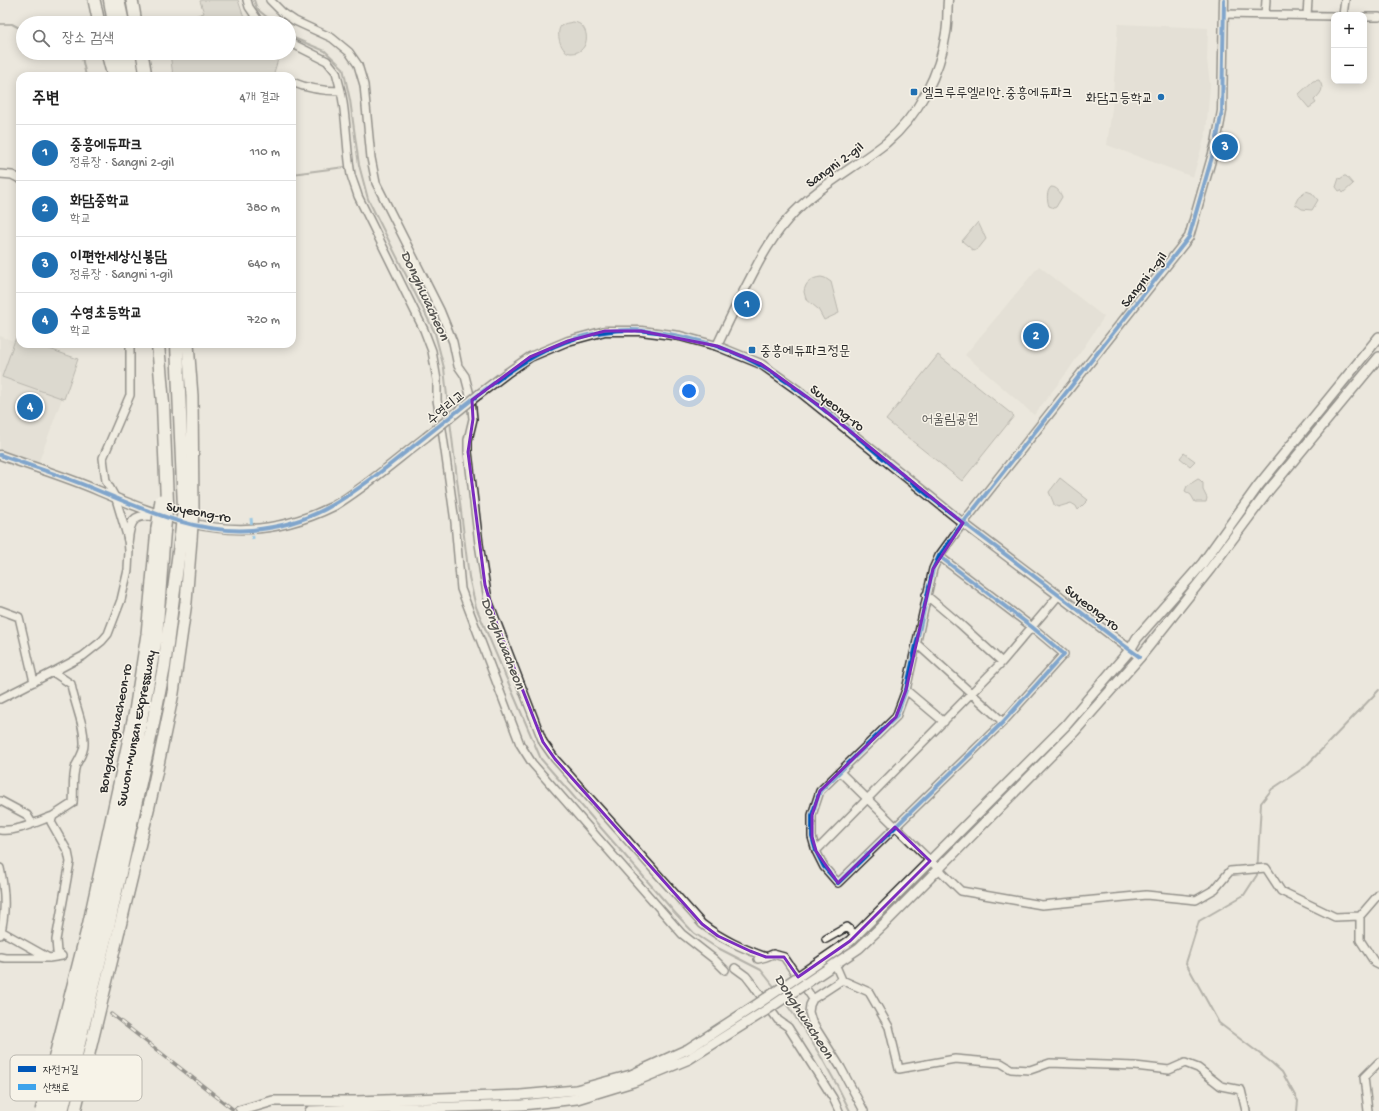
<!DOCTYPE html>
<html lang="ko">
<meta charset="utf-8">
<style>
body{margin:0;font-family:"Gochi Hand","Poor Story",sans-serif;background:#f2f2f2;color:#222}
.controls{position:absolute;right:12px;top:12px;display:grid;overflow:hidden;border-radius:8px;box-shadow:0 2px 10px #0003}
.controls button{width:36px;height:36px;display:grid;place-items:center;padding:0;border:0;border-bottom:1px solid #e0e0e0;background:#fff;color:#222;font:20px sans-serif}
.you{position:absolute;left:689px;top:391px;width:14px;height:14px;margin:-10px;border:3px solid #fff;border-radius:50%;background:#1a73e8;box-shadow:0 0 0 6px #1a73e833}
.badge{display:grid;place-items:center;width:26px;height:26px;border-radius:50%;background:#1f6fb2;color:#fff;font-size:13px;font-weight:700}
.pin{position:absolute;translate:-50% -50%;border:2px solid #fff;box-shadow:0 1px 4px #0006}
.list{margin:0;padding:0;list-style:none}
h2{display:flex;justify-content:space-between;align-items:center;height:52px;margin:0;padding:0 16px;font-size:17px}
h2 small{font-size:13px;font-weight:400;color:#767676}
.list li{display:grid;grid-template-columns:26px 1fr auto;gap:12px;align-items:center;box-sizing:border-box;height:56px;padding:0 16px;border-top:1px solid #e0e0e0}
.list b{display:block;font-size:15px;white-space:nowrap}
.list p{margin:0;font-size:13px;white-space:nowrap;color:#767676}
.list em{font-size:13px;font-style:normal;color:#767676}
.icon{flex:none;width:22px;height:22px;fill:none;stroke:currentColor;stroke-width:2;stroke-linecap:round;stroke-linejoin:round}
.map{position:relative;flex:none;width:1379px;height:1111px;overflow:hidden}
.search{position:absolute;background:#fff;box-shadow:0 2px 10px #0003;left:16px;top:16px;width:280px;height:44px;display:flex;align-items:center;gap:10px;box-sizing:border-box;padding:0 14px;border-radius:22px;color:#767676;font-size:15px}
.panel{position:absolute;background:#fff;box-shadow:0 2px 10px #0003;left:16px;top:72px;width:280px;height:276px;border-radius:12px}
.map>svg:first-child{display:block}
</style>
<div class="map">
<svg width="1379" height="1111" viewBox="0 0 1379 1111">
<rect width="100%" height="100%" fill="#ebe7dd"/>
<filter id="ink" filterUnits="userSpaceOnUse"><feTurbulence type="fractalNoise" baseFrequency=".025" numOctaves="2"/><feDisplacementMap in="SourceGraphic" scale="8" xChannelSelector="R" yChannelSelector="G"/><feConvolveMatrix kernelMatrix="1 2 1 2 8 2 1 2 1" color-interpolation-filters="sRGB"/></filter>
<g filter="url(#ink)">
<path fill="#dbd7ce" d="M1118 24 1208 28 1207 60 1210 84 1206 132 1193 177 1107 145 1112 109Z
M1039 266 1104 317 1068 371 1034 415 965 355Z
M0 336 75 363 38 464 0 450Z"/>
<path fill="#cbc8bf" stroke="#7b7a75" d="M202 0H238L244 18 248 23H173L204 13 200 1Z
M573 22C591 23 591 53 572 53 561 54 555 33 561 26 564 23 569 23 573 22Z
M170 53H280L273 76H173Z
M1319 80C1325 89 1321 93 1314 100L1316 103 1309 108 1299 96V94L1313 81Z
M1344 176H1346L1353 184 1343 193 1341 190 1339 191 1336 187 1339 178 1340 179Z
M1051 187C1057 187 1060 192 1062 197L1056 207 1054 208 1049 206C1047 200 1046 192 1051 187Z
M1306 191 1312 193 1318 200 1312 210 1302 209 1295 204 1299 196Z
M978 222 986 239 978 249 974 251 962 241Z
M821 277 825 278 831 282 839 313 824 320 818 309 806 299 804 292C805 283 811 278 821 277Z
M16 337 20 339V344H35L78 359 64 399 2 377Z
M938 355 1014 416 962 481 886 420Z
M1184 453 1195 461 1190 466 1180 458Z
M1060 478 1088 500 1078 510 1076 506 1071 503 1058 507 1054 505V504L1049 492Z
M1198 479 1200 480 1203 483V490L1207 498 1206 502H1195L1191 495 1185 491 1187 486Z"/>
<g fill="none" stroke-linecap="round" stroke-linejoin="round">
<path stroke="#72716c" stroke-width="2" d="M254 0 257 9 274 23
M0 24H12L23 30
M289 36 325 51 343 68 350 100 359 165 368 199 435 333 444 368 449 415
M81 53 86 76
M292 174 345 167
M450 421 469 577 476 607 541 759 676 914 694 933 714 946 761 970 776 989
M784 1001C809 1035 832 1073 850 1111
M1297 1111 1298 1101 1282 1072 1272 1063 1219 1023 1186 963 1199 921 1244 895 1257 875 1261 803 1272 789 1305 767 1379 690"/>
<defs>
<path id="minor" d="M247 0 249 7 260 23
M270 0 283 13 295 21 332 38 349 52 358 65 364 85 371 158 376 183 440 310 453 342 458 366 465 376 471 399 473 419 468 440V452L479 544 488 600 543 742 555 759 702 924C723 940 742 948 766 957L758 959
M1224 14 1334 16
M1265 14 1266 0
M1307 15 1308 0
M1343 15 1345 0
M1364 17H1379
M289 42 327 61 336 72 341 91
M292 82C308 89 323 91 341 91 347 119 346 147 351 175 353 182 356 189 358 196L424 330 432 351 437 380V400L442 429 455 522 461 589 520 744 532 763 682 934 714 959 725 970
M0 174 12 175 20 179
M939 556 1032 627 1064 654 1003 722 838 883 824 867 816 851 812 837V815L820 791 896 717 906 690 933 569 939 556 963 523
M926 595 959 623 1002 662
M0 610 19 617 34 682
M917 644 1003 722
M906 690 944 722
M0 699 53 672
M840 772 961 891 1042 905 1146 895 1196 900 1215 889 1230 871 1266 868 1281 891 1335 917 1360 916 1379 894
M1 801 27 815 32 823
M0 830C17 832 36 822 53 816
M816 851 1002 662 1059 595
M0 868C5 890 6 914 0 935
M1360 916V940L1375 963 1379 965
M1 931 49 958
M826 939 847 927 856 935
M0 957 5 958H49L62 956 57 952 56 940 70 862 68 852 51 822 53 816 73 803C74 791 72 777 76 765 79 759 84 752 84 745 85 724 74 704 71 684L53 672 83 656 102 641 108 634 121 600 128 570 129 551 128 539 116 499 106 481 103 458 130 395V344
M766 957 773 954 784 957 813 999 810 1005 809 1012 812 1022 841 1068 864 1111
M835 964 842 980 869 992 889 1027 899 1069 955 1059 1001 1063 1011 1069 1030 1070 1050 1063 1135 1066 1169 1070 1185 1063 1198 1068 1221 1086 1241 1090 1246 1111
M735 968 746 976 753 985 778 1020 788 1027 833 1098 839 1111
M813 999 842 980
M1368 1111 1364 1077 1379 1062"/>
<path id="tertiary" d="M717 346C728 322 740 298 752 275 762 255 773 236 788 219 815 188 853 169 886 143 918 116 940 74 946 33 948 23 947 11 948 0
M478 395 507 373 530 357 568 341 605 331H641L680 336 717 346 761 364 799 391 963 523 1140 657
M0 455C33 467 67 477 99 491 161 517 221 541 289 523 304 519 320 513 334 506 367 486 396 460 426 437
M963 523 1189 237 1216 143 1222 111 1224 0
M128 539C130 522 133 514 153 516"/>
<path id="secondary" d="M799 976 850 941 1066 725 1130 650 1137 638 1202 564 1258 486 1379 337
M805 984 859 948 882 926 1074 732 1140 657 1210 569 1269 490 1379 357
M239 1111 273 1101H357L521 1095 576 1090 631 1075 688 1049 759 1003
M310 1111 522 1105 577 1099 633 1082 689 1059 765 1011"/>
<path id="trunk" d="M94 0 99 23
M132 0 136 23
M107 53 113 76
M142 53 146 76
M188 344 192 396 193 511
M89 922 135 711 147 634 157 529
M119 930 152 793 173 693 186 602 191 539"/>
<path id="motorway" d="M110 0 114 23
M118 0 123 23
M119 53 122 76
M129 53 133 76
M158 344 163 404 167 502
M177 344 184 508
M99 924 134 758 156 637 164 531
M108 927 151 733 164 667 181 536"/>
</defs>
<use href="#minor" stroke="#2b2b2b" stroke-width="10"/>
<use href="#tertiary" stroke="#2b2b2b" stroke-width="11"/>
<use href="#secondary" stroke="#2b2b2b" stroke-width="12"/>
<use href="#trunk" stroke="#2b2b2b" stroke-width="14"/>
<use href="#motorway" stroke="#2b2b2b" stroke-width="15"/>
<use href="#minor" stroke="#f7f3e8" stroke-width="7"/>
<use href="#tertiary" stroke="#f7f3e8" stroke-width="8"/>
<use href="#secondary" stroke="#f7f3e8" stroke-width="9"/>
<use href="#trunk" stroke="#f7f3e8" stroke-width="11"/>
<use href="#motorway" stroke="#f7f3e8" stroke-width="12"/>
<defs>
<path id="rail" d="M111 1014 235 1111"/>
</defs>
<use href="#rail" stroke="#2b2b2b" stroke-width="3.5"/>
<use href="#rail" stroke="#f7f3e8" stroke-width="2" stroke-dasharray="6" stroke-linecap="butt"/>
<defs>
<path id="tertiary-bridge" d="M426 437 478 395"/>
<path id="secondary-bridge" d="M759 1003 799 976
M765 1011 805 984"/>
<path id="trunk-bridge" d="M157 529 161 500
M191 539 193 511
M41 1111 89 922
M75 1111 119 930"/>
<path id="motorway-bridge" d="M164 531 167 502
M181 536 184 508
M52 1111 99 924
M62 1111 108 927"/>
</defs>
<use href="#tertiary-bridge" stroke="#2b2b2b" stroke-width="11" stroke-linecap="butt"/>
<use href="#secondary-bridge" stroke="#2b2b2b" stroke-width="12" stroke-linecap="butt"/>
<use href="#trunk-bridge" stroke="#2b2b2b" stroke-width="14" stroke-linecap="butt"/>
<use href="#motorway-bridge" stroke="#2b2b2b" stroke-width="15" stroke-linecap="butt"/>
<use href="#tertiary-bridge" stroke="#f7f3e8" stroke-width="8"/>
<use href="#secondary-bridge" stroke="#f7f3e8" stroke-width="9"/>
<use href="#trunk-bridge" stroke="#f7f3e8" stroke-width="11"/>
<use href="#motorway-bridge" stroke="#f7f3e8" stroke-width="12"/>
<path stroke="#3ea3eb" stroke-width="3" stroke-dasharray="6 3" stroke-linecap="butt" d="M251 518 253 539"/>
<defs>
<path id="cycleway" d="M0 455C33 467 67 477 99 491 147 511 198 534 252 530 310 525 343 501 387 467 410 449 432 431 455 413 499 378 545 340 604 332 638 326 681 335 714 345 761 360 800 390 838 421 862 441 885 460 909 480 957 519 1007 555 1056 593 1084 614 1111 637 1140 657
M939 556 1032 627 1064 654 1003 722 838 883 824 867 816 851 812 837V815L820 791 896 717 906 690 933 569 939 556 963 523 1189 237 1216 143 1222 111 1224 0"/>
</defs>
<use href="#cycleway" stroke="#f7f3e8" stroke-width="6"/>
<use href="#cycleway" stroke="#0057b8" stroke-width="4"/>
</g>
</g>
<path d="M0 0H1379V1111H0ZM605 331H641L717 346 761 364 818 405 963 523 933 569 906 690 896 717 820 791 812 815V837L816 851 838 883 895 827 930 861 850 941 798 977 784 957H766L750 951 718 936 702 924 555 759 543 742 495 619 485 585 468 452 473 419 472 400 530 357 568 341Z" fill="#ebe7dd" fill-opacity=".55" fill-rule="evenodd"/>
<path fill="none" stroke="#7b2cbf" stroke-width="3" stroke-linejoin="round" d="M605 331H641L717 346 761 364 818 405 963 523 933 569 906 690 896 717 820 791 812 815V837L816 851 838 883 895 827 930 861 850 941 798 977 784 957H766L750 951 718 936 702 924 555 759 543 742 495 619 485 585 468 452 473 419 472 400 530 357 568 341Z"/>
<g fill="#1f6fb2" stroke="#f7f3e8" stroke-width="1.5">
<rect x="910" y="88" width="8" height="8" rx="2"/>
<circle cx="1161" cy="97" r="4"/>
<rect x="748" y="346" width="8" height="8" rx="2"/>
</g>
<g text-anchor="middle" stroke-width="3" stroke-linejoin="round" paint-order="stroke">
<g font-size="14" fill="#2b2b2b" stroke="#f7f3e8" text-anchor="start">
<text x="922" y="97">엘크루루엘리안.중흥에듀파크</text>
<text x="1153" y="102" text-anchor="end">화담고등학교</text>
<text x="760" y="355">중흥에듀파크정문</text>
</g>
<g font-size="14" fill="#2b2b2b" stroke="#f7f3e8">
<text transform="translate(834 164) rotate(-36)" y="5">Sangni 2-gil</text>
<text transform="translate(1143 279) rotate(-52)" y="5">Sangni 1-gil</text>
<text transform="translate(445 407) rotate(-39)" y="5">수영리교</text>
<text transform="translate(838 407) rotate(39)" y="5">Suyeong-ro</text>
<text transform="translate(199 511) rotate(11)" y="5">Suyeong-ro</text>
<text transform="translate(1093 607) rotate(38)" y="5">Suyeong-ro</text>
<text transform="translate(114 728) rotate(-79)" y="5">Bongdamgwacheon-ro</text>
<text transform="translate(135 728) rotate(-79)" y="5">Suwon-Munsan Expressway</text>
</g>
<g font-size="14" fill="#535250" stroke="#f7f3e8">
<text x="950" y="423">어울림공원</text>
</g>
<g font-size="15" font-style="italic" fill="#555451" stroke="#f7f3e8">
<text transform="translate(426 295) rotate(65)" y="5">Donghwacheon</text>
<text transform="translate(504 643) rotate(68)" y="5">Donghwacheon</text>
<text transform="translate(805 1016) rotate(57)" y="5">Donghwacheon</text>
</g>
</g>
<rect x="10" y="1055" width="132" height="46" rx="6" fill="#f7f3e8" stroke="#bab7af" stroke-width="1"/>
<rect x="18" y="1066" width="18" height="6" fill="#0057b8"/>
<rect x="18" y="1084" width="18" height="6" fill="#3ea3eb"/>
<g font-size="11" fill="#2b2b2b">
<text x="43" y="1073">자전거길</text>
<text x="43" y="1091">산책로</text>
</g>
</svg>
<div class="controls">
<button>+</button>
<button>−</button>
</div>
<div class="you"></div>
<div class="pin badge" style="left:747px;top:304px">1</div>
<div class="pin badge" style="left:1036px;top:336px">2</div>
<div class="pin badge" style="left:1225px;top:147px">3</div>
<div class="pin badge" style="left:30px;top:407px">4</div>
<div class="search"><svg class="icon" aria-label="search" viewBox="0 0 24 24"><circle cx="10" cy="10" r="6"/><path d="M15 15l6 6"/></svg>장소 검색</div>
<section class="panel">
<h2>주변<small>4개 결과</small></h2>
<ul class="list">
<li><span class="badge">1</span><div><b>중흥에듀파크</b><p>정류장 · Sangni 2-gil</p></div><em>110 m</em></li>
<li><span class="badge">2</span><div><b>화담중학교</b><p>학교</p></div><em>380 m</em></li>
<li><span class="badge">3</span><div><b>이편한세상신봉담</b><p>정류장 · Sangni 1-gil</p></div><em>640 m</em></li>
<li><span class="badge">4</span><div><b>수영초등학교</b><p>학교</p></div><em>720 m</em></li>
</ul>
</section>
</div>
